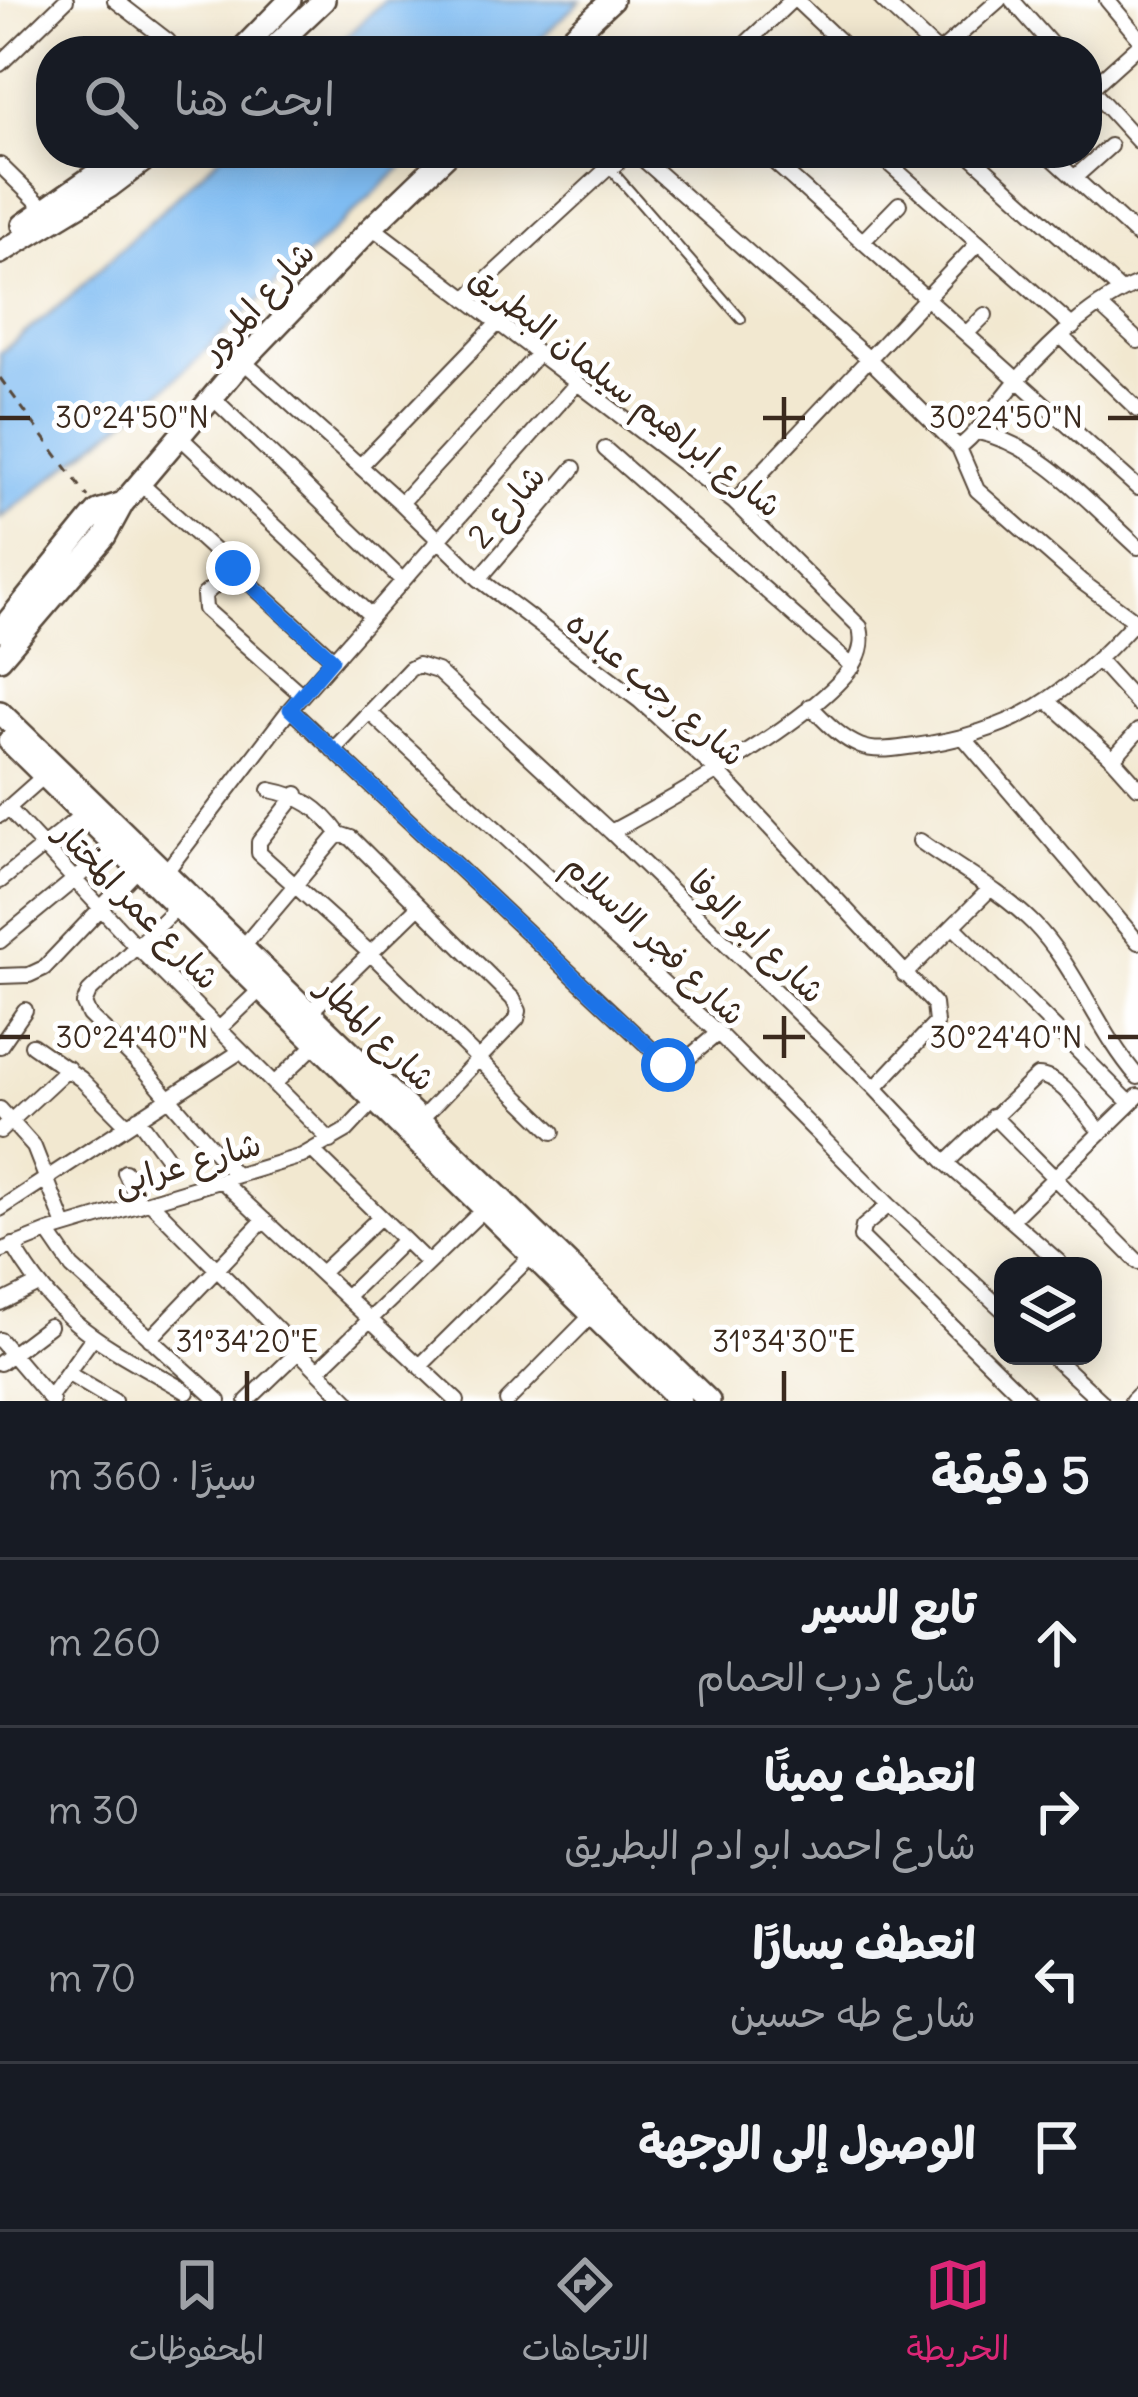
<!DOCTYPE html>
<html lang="ar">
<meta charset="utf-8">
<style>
body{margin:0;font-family:Delius,"Playpen Sans Arabic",sans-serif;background:#242831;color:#f1f3f6;direction:rtl}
.controls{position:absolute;right:36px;bottom:36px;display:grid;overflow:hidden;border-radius:24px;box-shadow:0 6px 30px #0003}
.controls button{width:108px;height:108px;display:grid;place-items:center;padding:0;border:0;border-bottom:3px solid #363941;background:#171b24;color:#f1f3f6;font:60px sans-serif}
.stop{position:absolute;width:36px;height:36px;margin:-27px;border:9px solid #1a73e8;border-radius:50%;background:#fff}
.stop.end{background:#1a73e8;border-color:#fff;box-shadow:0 3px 12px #0008}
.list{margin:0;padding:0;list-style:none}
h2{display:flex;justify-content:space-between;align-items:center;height:156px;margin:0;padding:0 48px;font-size:51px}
h2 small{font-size:39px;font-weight:400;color:#9ea1a6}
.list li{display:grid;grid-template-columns:78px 1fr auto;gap:36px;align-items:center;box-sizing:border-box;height:168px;padding:0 48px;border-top:3px solid #363941}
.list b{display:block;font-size:45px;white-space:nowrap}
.list p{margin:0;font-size:39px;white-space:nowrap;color:#9ea1a6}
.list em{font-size:39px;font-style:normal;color:#9ea1a6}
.icon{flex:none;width:66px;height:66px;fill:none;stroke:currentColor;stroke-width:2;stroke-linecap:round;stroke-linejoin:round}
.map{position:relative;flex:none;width:1138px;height:1401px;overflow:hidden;direction:ltr}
.search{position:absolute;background:#171b24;box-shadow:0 6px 30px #0003;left:36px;right:36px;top:36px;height:132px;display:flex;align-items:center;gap:30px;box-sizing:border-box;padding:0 42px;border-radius:48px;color:#9ea1a6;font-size:45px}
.sheet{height:828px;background:#171b24}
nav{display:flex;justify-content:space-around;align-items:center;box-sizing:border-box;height:168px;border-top:3px solid #363941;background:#171b24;font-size:33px;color:#9ea1a6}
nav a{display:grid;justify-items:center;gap:6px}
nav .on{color:#db2777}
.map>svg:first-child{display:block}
</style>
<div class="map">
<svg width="1138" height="1401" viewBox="0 0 1138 1401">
<rect width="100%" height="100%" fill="#fff"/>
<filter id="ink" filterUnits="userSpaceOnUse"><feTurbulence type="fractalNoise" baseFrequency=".00833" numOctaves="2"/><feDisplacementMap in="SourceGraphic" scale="24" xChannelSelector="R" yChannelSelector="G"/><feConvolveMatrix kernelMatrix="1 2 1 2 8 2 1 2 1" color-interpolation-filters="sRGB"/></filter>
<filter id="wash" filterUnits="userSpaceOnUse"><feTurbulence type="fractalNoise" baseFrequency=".004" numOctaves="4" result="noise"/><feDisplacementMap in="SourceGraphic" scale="48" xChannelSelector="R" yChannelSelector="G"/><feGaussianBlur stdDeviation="2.7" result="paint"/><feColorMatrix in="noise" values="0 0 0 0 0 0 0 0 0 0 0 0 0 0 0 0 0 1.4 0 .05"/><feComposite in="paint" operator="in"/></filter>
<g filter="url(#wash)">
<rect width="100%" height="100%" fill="#f2e8d0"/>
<path fill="#7fbcf2" stroke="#5d7388" stroke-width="3" d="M385 0H581L527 51H331Z
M223 153H417L161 392 0 519V353L70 297Z"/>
</g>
<g filter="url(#ink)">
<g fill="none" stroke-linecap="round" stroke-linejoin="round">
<defs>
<path id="lane" d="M609 167 741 319"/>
<path id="street" d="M115 0 168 41
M796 0 850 51
M882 0 937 51
M1012 0 1057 51
M1107 0 1138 37
M738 51 792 0
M941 51 999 0
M0 64 66 0
M1087 85 1138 141
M1087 92 1138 46
M595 153 612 167 629 153
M636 153 869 359 959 448 977 490 1082 582 1138 623
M764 153 1138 488
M877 153 1073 327
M968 153 1121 291
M1047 153 1138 236
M0 165 46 210
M1074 178 1110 146
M372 227 734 502 860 627C863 640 862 650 855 662 823 715 669 801 611 832
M864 240 899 204
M466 299 609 167
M1099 305 1138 341
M968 332 985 315
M1062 337 1138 410
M243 361 401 503 479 579 640 701 718 772 934 1004 936 1023 875 1088
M212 397 402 580
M978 432C1041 445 1092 506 1138 547
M179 436 370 615
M959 448C984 427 999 401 1020 377 1053 341 1093 302 1138 284
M605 449 853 667
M360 466 498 323
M140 483 333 659
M734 502 978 243
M401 503 538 354
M234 569 204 595 205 609 302 695
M479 579 574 468
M1099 661 1138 704
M1048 701 1113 759 1138 787
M810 706C825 721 840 738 860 746 877 753 898 748 915 746 1015 733 1069 694 1135 621
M290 709 668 1065H680L718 1033
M369 712 718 1033 889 1205 1003 1310
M965 739 1138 942
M333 750 410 669 418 665 437 671 611 832 875 1088 946 1163 1059 1262
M1113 759 1138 731
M270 790C302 796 320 808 339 834
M297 794 259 842V853L369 952 553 1132
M8 808 136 946 331 1141
M0 815 44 776
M920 841C956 867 1001 891 1033 923 1077 968 1097 1030 1138 1077
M165 873 290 709 577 383
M0 881 83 814
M177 907 89 992 84 1004 89 1015 145 1070 236 1176
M954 927 1130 1103
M0 941 115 846
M242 948 334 839 339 834 351 838 513 999 519 1011 517 1019 420 1120
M904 975 989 890
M0 976 29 975 44 968 138 869
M309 1013 419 906
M219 1029 260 990
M32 1045 81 1079 127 1125
M0 1046 25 1010
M274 1084 316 1044
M0 1109 34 1147 65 1226
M993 1116 1138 1262
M138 1118 166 1156
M0 1131 68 1068
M313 1151 428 1263
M946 1163 1037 1076C1061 1075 1084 1113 1100 1131
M125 1172 140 1205
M222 1181 457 1401
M150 1202 348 1401
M889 1205 863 1227 861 1237 1028 1401
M0 1209 241 1051
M1011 1220 1138 1096
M48 1232 72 1267 219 1401
M13 1245C61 1329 107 1345 187 1392
M0 1251 48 1232 302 1156 347 1130 374 1101
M321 1273 380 1217
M346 1297 404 1240
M0 1303 36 1285
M150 1339 264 1220
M0 1340 52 1401
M1052 1356 1101 1401
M0 1363 49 1326
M420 1366 531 1256
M318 1370 484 1209
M67 1373 114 1401
M49 1398 93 1337
M247 1401 299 1351
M507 1401 592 1315
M1132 1401 1138 1395"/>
<path id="secondary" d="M557 51 612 0
M0 631 90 520 98 511 123 503
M0 659 105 536 123 503 243 361 372 227 449 153
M0 712 709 1401
M9 741 680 1401"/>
<path id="primary" d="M240 51 290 0
M270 51 324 0
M23 225 126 153
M0 253 109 187 154 153"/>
</defs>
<use href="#lane" stroke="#564639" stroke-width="12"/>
<use href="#street" stroke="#564639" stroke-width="18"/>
<use href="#secondary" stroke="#564639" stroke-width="26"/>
<use href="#primary" stroke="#564639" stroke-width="26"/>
<path stroke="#564639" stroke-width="3" stroke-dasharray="9 9" stroke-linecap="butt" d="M0 378 88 497"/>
<use href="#lane" stroke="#fff" stroke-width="8"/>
<use href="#street" stroke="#fff" stroke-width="14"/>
<use href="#secondary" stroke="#fff" stroke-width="21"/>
<use href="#primary" stroke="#fff" stroke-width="21"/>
</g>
</g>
<g fill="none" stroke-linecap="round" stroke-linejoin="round" filter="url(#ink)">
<path stroke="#1a73e8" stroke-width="15" d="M233 568 332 659 290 709 668 1065"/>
</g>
<path fill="none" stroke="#3b2a1e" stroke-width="4.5" d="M784 397V439M0 418H30M763 418H805M1108 418H1138M784 1016V1058M0 1037H30M763 1037H805M1108 1037H1138M247 1371V1401M784 1371V1401"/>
<g text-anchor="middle" stroke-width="10" stroke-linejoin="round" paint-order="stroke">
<g font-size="33" fill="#3b2a1e" stroke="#fff">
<text transform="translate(257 301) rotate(-47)" y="12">شارع المرور</text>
<text transform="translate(626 391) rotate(38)" y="12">شارع ابراهيم سيلمان البطريق</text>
<text transform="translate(506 506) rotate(-49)" y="12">شارع 2</text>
<text transform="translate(656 688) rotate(40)" y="12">شارع رجب عباده</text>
<text transform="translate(138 905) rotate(46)" y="12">شارع عمر المختار</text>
<text transform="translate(757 936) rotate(44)" y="12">شارع ابو الوفا</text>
<text transform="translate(655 939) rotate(43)" y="12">شارع فجر الاسلام</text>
<text transform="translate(377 1033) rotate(44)" y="12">شارع المطار</text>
<text transform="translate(187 1163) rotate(-16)" y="12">شارع عرابى</text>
</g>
</g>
<g font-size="30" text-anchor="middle" fill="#3b2a1e" stroke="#fff" stroke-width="10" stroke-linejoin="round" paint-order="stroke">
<text x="132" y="428">30°24'50"N</text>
<text x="1006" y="428">30°24'50"N</text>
<text x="132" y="1048">30°24'40"N</text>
<text x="1006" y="1048">30°24'40"N</text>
<text x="247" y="1352">31°34'20"E</text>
<text x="784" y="1352">31°34'30"E</text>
</g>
</svg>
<div class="controls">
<button><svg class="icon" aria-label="layers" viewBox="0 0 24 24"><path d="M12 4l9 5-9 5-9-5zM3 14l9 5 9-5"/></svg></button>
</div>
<div class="stop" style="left:668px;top:1065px"></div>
<div class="stop end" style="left:233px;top:568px"></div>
<div class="search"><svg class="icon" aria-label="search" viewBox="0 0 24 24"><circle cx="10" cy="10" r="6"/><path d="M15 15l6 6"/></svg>ابحث هنا</div>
</div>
<section class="sheet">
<h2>5 دقيقة<small>سيرًا · 360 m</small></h2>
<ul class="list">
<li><svg class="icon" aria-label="ahead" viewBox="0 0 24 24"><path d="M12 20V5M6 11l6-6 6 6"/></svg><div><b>تابع السير</b><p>شارع درب الحمام</p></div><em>260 m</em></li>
<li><svg class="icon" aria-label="right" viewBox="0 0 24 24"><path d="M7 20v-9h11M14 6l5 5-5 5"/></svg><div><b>انعطف يمينًا</b><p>شارع احمد ابو ادم البطريق</p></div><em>30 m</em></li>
<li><svg class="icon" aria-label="left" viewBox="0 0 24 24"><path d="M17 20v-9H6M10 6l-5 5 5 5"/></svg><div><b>انعطف يسارًا</b><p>شارع طه حسين</p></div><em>70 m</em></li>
<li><svg class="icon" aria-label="arrive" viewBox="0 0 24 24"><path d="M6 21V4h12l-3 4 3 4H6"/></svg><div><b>الوصول إلى الوجهة</b></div></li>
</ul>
</section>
<nav>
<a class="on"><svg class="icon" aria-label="map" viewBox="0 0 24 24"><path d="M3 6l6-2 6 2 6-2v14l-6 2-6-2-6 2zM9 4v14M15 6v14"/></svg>الخريطة</a>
<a><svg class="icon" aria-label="directions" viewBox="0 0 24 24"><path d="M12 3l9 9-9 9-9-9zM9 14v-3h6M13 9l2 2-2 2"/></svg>الاتجاهات</a>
<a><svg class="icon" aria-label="saved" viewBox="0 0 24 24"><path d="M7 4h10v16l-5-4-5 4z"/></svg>المحفوظات</a>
</nav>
